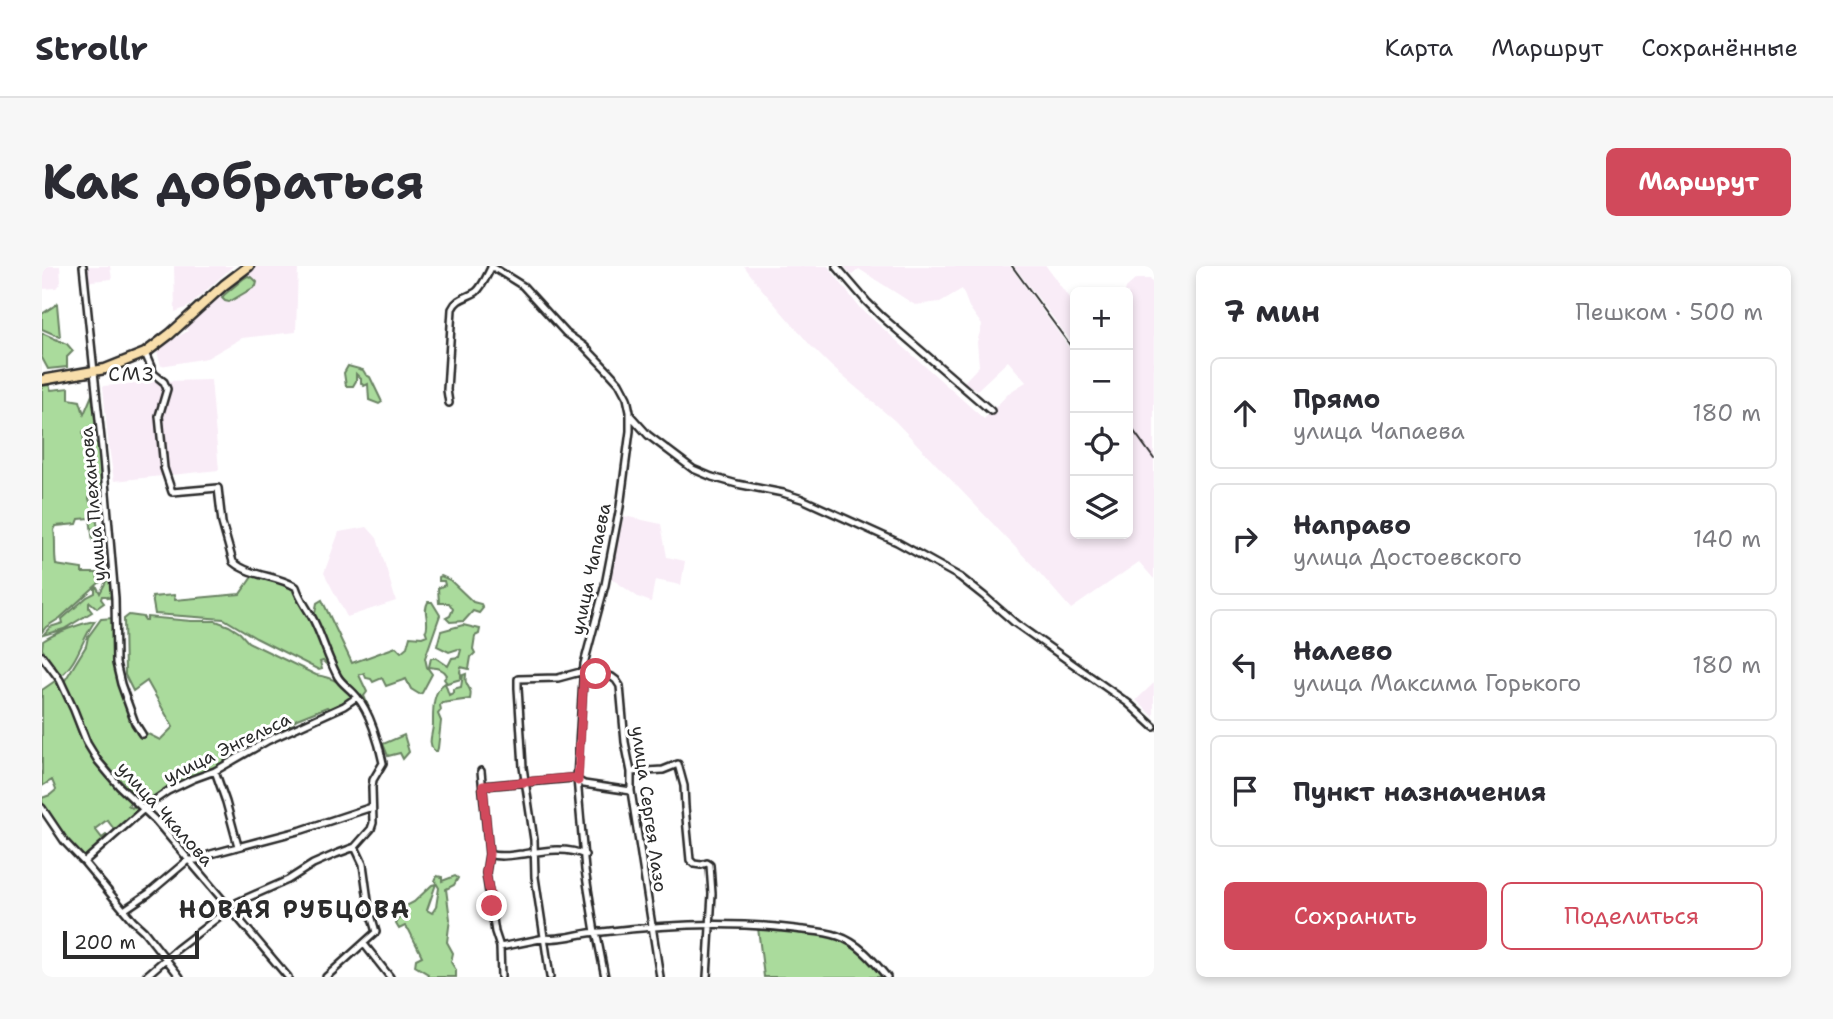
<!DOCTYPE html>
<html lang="ru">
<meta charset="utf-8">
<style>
body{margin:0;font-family:"Shantell Sans",sans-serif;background:#f7f7f7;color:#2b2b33}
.controls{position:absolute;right:21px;top:21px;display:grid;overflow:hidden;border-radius:10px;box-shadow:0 4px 10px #0003}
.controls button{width:63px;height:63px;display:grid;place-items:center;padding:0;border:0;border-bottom:2px solid #e1e1e2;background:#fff;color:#2b2b33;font:35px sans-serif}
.scale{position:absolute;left:21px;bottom:18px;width:136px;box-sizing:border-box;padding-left:7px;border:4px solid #2b2b2b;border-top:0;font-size:19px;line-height:24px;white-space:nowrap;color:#2b2b2b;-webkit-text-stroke:5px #fff;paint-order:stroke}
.stop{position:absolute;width:21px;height:21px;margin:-16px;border:5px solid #d1495b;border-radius:50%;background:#fff}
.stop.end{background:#d1495b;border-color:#fff;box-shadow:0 2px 7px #0008}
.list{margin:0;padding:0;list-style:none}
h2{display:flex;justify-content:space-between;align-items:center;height:91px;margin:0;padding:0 28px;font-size:30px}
h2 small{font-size:23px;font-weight:400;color:#7c7c81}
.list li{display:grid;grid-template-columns:46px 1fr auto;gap:21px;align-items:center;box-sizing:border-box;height:112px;margin:0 14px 14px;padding:0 14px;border:2px solid #e1e1e2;border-radius:10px}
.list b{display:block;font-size:26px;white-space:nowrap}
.list p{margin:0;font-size:23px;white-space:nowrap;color:#7c7c81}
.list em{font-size:23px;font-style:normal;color:#7c7c81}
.actions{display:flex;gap:14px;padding:21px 28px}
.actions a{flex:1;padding:16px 0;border:2px solid #d1495b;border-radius:10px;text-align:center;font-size:24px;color:#d1495b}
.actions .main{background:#d1495b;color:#fff}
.icon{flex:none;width:38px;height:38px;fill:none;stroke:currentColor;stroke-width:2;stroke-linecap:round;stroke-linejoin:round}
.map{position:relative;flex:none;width:1112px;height:711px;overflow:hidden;border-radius:10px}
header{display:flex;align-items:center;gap:42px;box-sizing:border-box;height:98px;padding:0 35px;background:#fff;border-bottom:2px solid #e1e1e2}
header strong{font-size:33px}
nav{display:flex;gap:38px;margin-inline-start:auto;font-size:24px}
.intro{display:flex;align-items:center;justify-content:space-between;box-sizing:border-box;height:168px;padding:0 42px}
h1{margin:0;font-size:49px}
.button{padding:18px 32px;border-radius:10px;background:#d1495b;color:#fff;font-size:24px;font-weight:700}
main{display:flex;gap:42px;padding:0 42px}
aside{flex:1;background:#fff;border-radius:10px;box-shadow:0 4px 10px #0003}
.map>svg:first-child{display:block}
</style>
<header>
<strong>Strollr</strong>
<nav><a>Карта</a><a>Маршрут</a><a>Сохранённые</a></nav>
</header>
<div class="intro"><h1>Как добраться</h1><a class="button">Маршрут</a></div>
<main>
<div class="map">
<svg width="1112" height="711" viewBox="0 0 1112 711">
<rect width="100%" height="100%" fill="#fff"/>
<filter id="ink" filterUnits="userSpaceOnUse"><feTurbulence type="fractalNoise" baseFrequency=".0143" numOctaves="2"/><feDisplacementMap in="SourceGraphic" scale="14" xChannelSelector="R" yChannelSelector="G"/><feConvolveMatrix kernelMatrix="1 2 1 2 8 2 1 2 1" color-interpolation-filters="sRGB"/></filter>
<g filter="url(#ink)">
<path fill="#f9ecf7" d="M0 0H18L19 16 14 22 0 23Z
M45 0H68L70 13 49 15 48 18H45Z
M132 0H191L146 41 133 46Z
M213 0H256L254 66 200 72 165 92 119 100 115 86 121 79 146 65 141 60 199 7Z
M702 0H786L817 41 942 153 968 126 984 116 966 95 935 124 922 116 937 100 935 76 940 59 927 41 920 23 898 36 873 39 817 3 810 9 802 0H968L1028 83 1033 79V268H1086V26H1083L1084 22 1094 13H1108L1112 20V313L1097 296 1029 343 995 304 853 155 789 100 769 80 718 21Z
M972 0H1004L1033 40V75L1031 78Z
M169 114 177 204 72 215 66 173 61 120 122 115Z
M582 250 619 258 625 291 643 295 639 319 613 314 609 336 596 331 567 311Z
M325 261 335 272 354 335 305 351 282 307 297 266Z
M1112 417V451L1094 434Z"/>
<path fill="#aadb9c" stroke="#6a8364" stroke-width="2" d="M206 10 211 12 215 16 214 20 187 36 183 35 180 32 182 29 201 13Z
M15 38 18 71 0 63V48Z
M0 67 25 78 31 85 25 91V101L6 103 0 92Z
M306 100 321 104 324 109 328 111 340 136 337 138 327 134 326 118 322 120 319 117V113L314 108V115L311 120H304L302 107Z
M7 119 9 124 27 122V133L38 135 42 148 50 129 55 166H41L42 176 56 177 61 228 60 232 48 230 47 232 48 236 61 234 62 244 56 246V243H51V246H54L57 276H51L48 252 37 253 35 258 14 260 12 264C14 276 12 286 14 299L40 303V307H55L56 313 58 316 18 352 4 361 0 366V120Z
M212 308 225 314 249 320 253 324 270 354 286 395 284 398 281 395 278 396 280 403 277 404 214 372 182 353 113 348 110 331 132 329 133 334 198 328Z
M399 310 408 314 431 336 439 338 441 342 437 347 431 345 422 355 408 356 404 352 408 350 411 343 407 337H397L396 322 403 319 402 315H397V311Z
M68 311 69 329 67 332 64 330H60L59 333 62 337 55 342 48 336 47 337V342L50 346 22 363 1 369 8 361 21 357 20 353 45 331 53 327V323L55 321 58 327 66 312Z
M280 334 310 397 354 381 359 386 365 381 368 370 380 371 385 369C382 360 384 369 385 360 386 350 381 345 386 336H390L398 349 383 392 385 401 390 408 380 427 377 428 369 423 364 413 344 420 340 412 331 416 329 413 324 412 322 407 317 409 325 426 322 430 327 442H325L315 426 302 415 301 411H298L272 352 275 337Z
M87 349 101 351 103 354H105V351L149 355H174L187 360 198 367 206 376 274 409C288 411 306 418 309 433L289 445 285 441 255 453 243 462V465L172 503 128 522 104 537 96 534 55 488 44 470 32 436 22 416 44 380 46 371 59 353 71 352 73 402 80 429 95 468 100 470 104 467 118 474 131 461 105 415 91 425 83 409 82 353Z
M53 355C40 372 36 397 18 410L0 383 1 375C15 366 37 358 53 355Z
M421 359 438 363 437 368 433 370 431 383 433 387 429 391 427 403 419 401 418 406 419 408V413L405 417 402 413 405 409C401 402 395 402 387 401L389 392H394L406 400 410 392 417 391 419 384 416 383 407 386 395 380 399 365Z
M424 408C424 411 423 413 424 416 427 424 430 423 428 433L400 437 398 439 399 444 396 448 399 455 396 482 395 485H392C385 475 391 469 391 458 391 445 390 425 403 417L407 429 411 427V423L419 421 421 409Z
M13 415C30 432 31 461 43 480 54 499 72 521 89 535L86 539 90 542 93 539 97 544 91 547 93 549 78 562 72 563 65 554 53 563 60 572 64 569 66 572 44 591C30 588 0 546 0 532L8 529 14 524 10 514 0 520V424Z
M362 469 367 486 361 493 358 487 346 490 341 478Z
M395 610 400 611V615L413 610 416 612 412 619 404 623 408 653 405 676 411 687 409 696 414 704V711H385L386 708 373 700 374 693 380 690 367 664 363 660 357 663 354 658 359 649 358 643 372 636 390 619 394 618 385 644 390 647 394 641 397 622 393 615Z
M716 662C752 663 791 663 820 687 828 694 835 703 843 711H722Z"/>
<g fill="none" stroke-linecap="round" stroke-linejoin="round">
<defs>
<path id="minor" d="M41 0 61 192 73 332 74 397 79 418 93 457 100 468
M449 0 481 20 524 67 542 80 566 105 577 117 585 132 588 146V165L578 241 563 319 542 398 535 512 543 604 553 666 555 670 563 711
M794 0 825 36 839 50 949 145
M103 87 112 108 122 116 125 123 117 150 122 202 130 226 176 222 180 257 191 296C209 311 236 309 254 321 258 334 266 343 272 355 281 373 286 393 296 411 301 419 309 423 315 431 328 446 337 477 341 497L331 514 330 521 331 557 329 563 313 581 321 598 327 642 334 666 284 711
M407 137 405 124 410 43C415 32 424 32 434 26 441 20 445 9 450 0
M588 149 606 169 651 203 670 211 695 218 741 227 760 233 855 276 918 311 942 330 973 357 1086 437 1112 461
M0 390 18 414 32 444 45 477 56 495 77 520 113 554 246 711
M173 505 184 536 196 580
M439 505 447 588 444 607 453 666 458 681 459 711
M589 506 621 504 636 498 642 520 643 541 648 594 652 598 659 599 665 597 668 599 670 628 665 711
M441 520 531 512 542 518 589 525
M0 542 23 576 42 596 91 655 102 665 138 711
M447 588C458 592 469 589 481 588 500 585 524 580 543 589
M42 596 110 536 126 525 151 513 173 505 225 475 302 440 315 431
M82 644 107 627 146 594H155L169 588 260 564 330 541
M322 678 348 711
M458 681 503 672C522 675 542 665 560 666 624 658 689 655 753 663 767 665 783 665 796 670 817 677 831 694 845 711
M103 711 135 683 196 636 246 614 271 598 294 588 313 581
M508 711 493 611 492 574 481 501 476 422V413L516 412 542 405 570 411 574 414 578 420 583 476 589 506V525L618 711"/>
<path id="highway" d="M0 114 63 103 103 87 128 68 182 19 207 0"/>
</defs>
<use href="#minor" stroke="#2b2b2b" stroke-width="10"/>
<use href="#highway" stroke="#2b2b2b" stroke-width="13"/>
<use href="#minor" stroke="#fff" stroke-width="5"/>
<use href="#highway" stroke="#f8deab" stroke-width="8"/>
<path stroke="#2b2b2b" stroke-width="2" d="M970 0 1033 86
M1086 157 1112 193"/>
</g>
</g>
<g fill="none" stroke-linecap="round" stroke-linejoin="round" filter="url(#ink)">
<path stroke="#d1495b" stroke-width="9" d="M450 640 444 607 447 588 441 520 525 512H531L536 515 542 405 554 408"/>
</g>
<g text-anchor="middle" stroke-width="6" stroke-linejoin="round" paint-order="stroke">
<g font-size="18" fill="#2b2b2b" stroke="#fff">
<text transform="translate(51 238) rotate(-95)" y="6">улица Плеханова</text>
<text transform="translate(549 303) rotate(-78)" y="6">улица Чапаева</text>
<text transform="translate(185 482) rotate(-26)" y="6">улица Энгельса</text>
<text transform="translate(607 543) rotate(82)" y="6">улица Сергея Лазо</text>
<text transform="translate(123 548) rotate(48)" y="6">улица Чкалова</text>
</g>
<g font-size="19" letter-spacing="2" fill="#2b2b2b" stroke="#fff">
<text x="90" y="115">СМЗ</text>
</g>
<g font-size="24" font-weight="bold" letter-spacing="2" fill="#2b2b2b" stroke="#fff">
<text x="253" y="652">НОВАЯ РУБЦОВА</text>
</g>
</g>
</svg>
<div class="controls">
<button>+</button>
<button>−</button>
<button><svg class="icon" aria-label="locate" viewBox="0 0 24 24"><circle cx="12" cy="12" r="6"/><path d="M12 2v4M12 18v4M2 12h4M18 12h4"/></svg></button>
<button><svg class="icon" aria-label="layers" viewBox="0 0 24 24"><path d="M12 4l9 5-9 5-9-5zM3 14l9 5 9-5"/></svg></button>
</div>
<div class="scale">200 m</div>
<div class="stop" style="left:554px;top:408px"></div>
<div class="stop end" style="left:450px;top:640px"></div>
</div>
<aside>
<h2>7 мин<small>Пешком · 500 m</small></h2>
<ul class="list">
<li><svg class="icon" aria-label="ahead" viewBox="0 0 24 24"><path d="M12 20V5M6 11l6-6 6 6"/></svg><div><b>Прямо</b><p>улица Чапаева</p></div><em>180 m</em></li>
<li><svg class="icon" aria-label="right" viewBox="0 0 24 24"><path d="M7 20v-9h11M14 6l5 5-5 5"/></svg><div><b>Направо</b><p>улица Достоевского</p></div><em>140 m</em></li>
<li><svg class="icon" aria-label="left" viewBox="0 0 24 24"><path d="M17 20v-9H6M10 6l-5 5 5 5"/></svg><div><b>Налево</b><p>улица Максима Горького</p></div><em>180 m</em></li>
<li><svg class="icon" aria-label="arrive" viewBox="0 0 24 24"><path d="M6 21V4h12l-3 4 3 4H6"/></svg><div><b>Пункт назначения</b></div></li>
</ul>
<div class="actions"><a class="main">Сохранить</a><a>Поделиться</a></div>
</aside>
</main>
